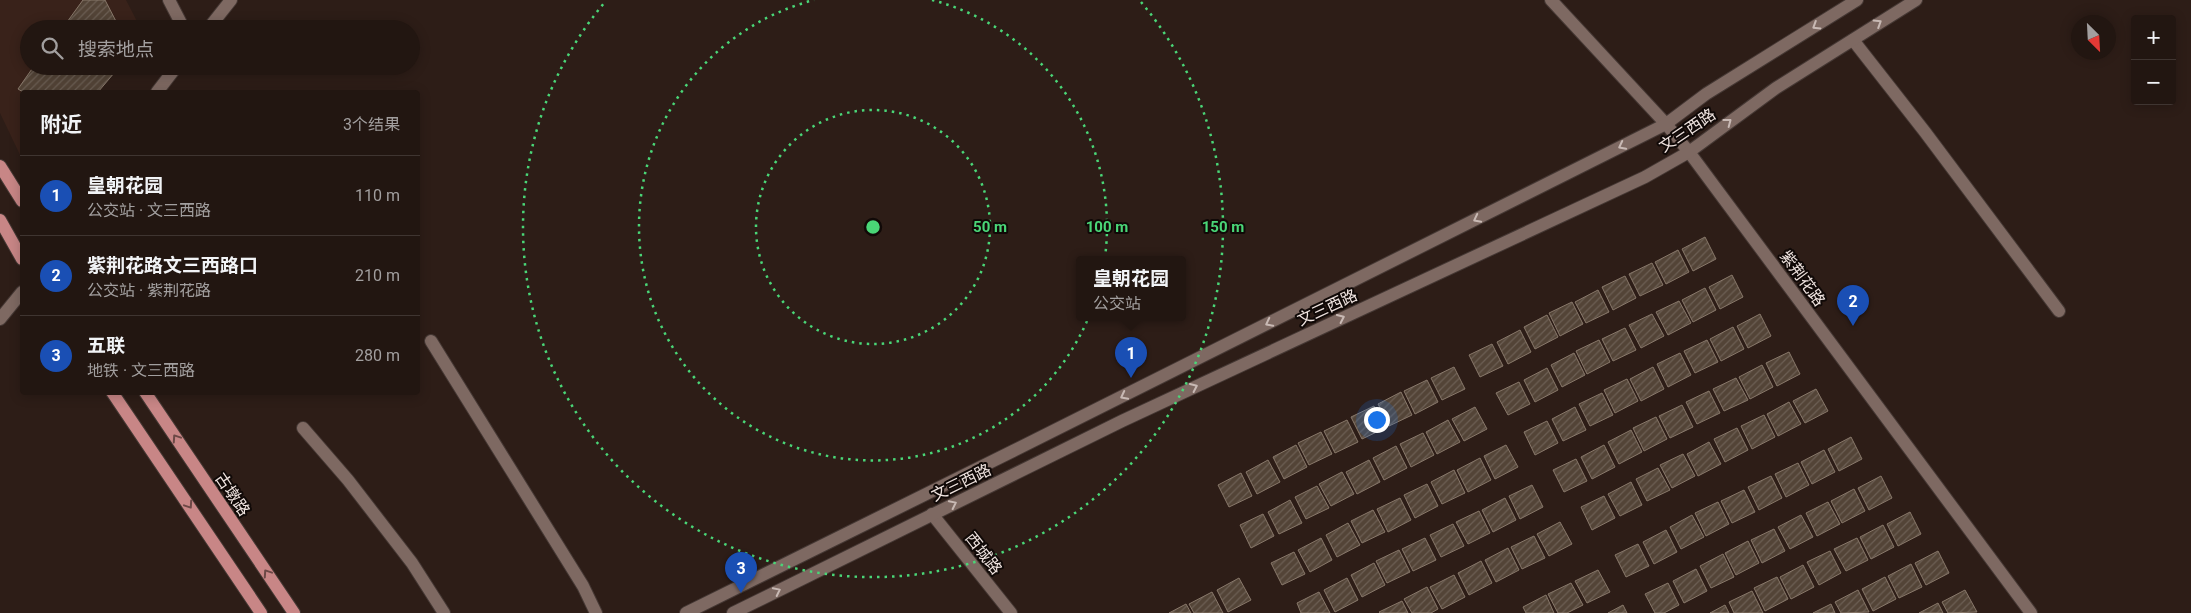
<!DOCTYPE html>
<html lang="zh">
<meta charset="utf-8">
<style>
body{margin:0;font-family:Roboto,"Noto Sans SC",sans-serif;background:#2e231f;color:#f1f3f6}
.controls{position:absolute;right:15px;top:15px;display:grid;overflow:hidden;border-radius:5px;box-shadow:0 2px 12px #0003}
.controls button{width:45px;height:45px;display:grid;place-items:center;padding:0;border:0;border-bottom:1px solid #3f3531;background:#221611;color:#f1f3f6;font:25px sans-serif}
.compass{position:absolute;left:2071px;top:15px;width:45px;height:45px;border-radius:50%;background:#221611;box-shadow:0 2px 12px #0003;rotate:156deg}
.you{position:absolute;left:1376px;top:419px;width:18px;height:18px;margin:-12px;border:4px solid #fff;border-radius:50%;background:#1a73e8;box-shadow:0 0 0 8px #1a73e833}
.badge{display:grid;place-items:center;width:32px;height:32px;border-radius:50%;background:#d93025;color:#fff;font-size:16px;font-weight:700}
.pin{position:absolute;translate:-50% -41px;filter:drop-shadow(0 1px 2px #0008)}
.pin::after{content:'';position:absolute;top:26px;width:18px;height:15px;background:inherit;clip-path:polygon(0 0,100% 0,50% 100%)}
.popup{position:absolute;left:1076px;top:256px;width:110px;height:65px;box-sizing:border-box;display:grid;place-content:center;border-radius:5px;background:#221611;filter:drop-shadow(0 1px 4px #0005);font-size:16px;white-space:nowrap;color:#a29f9f}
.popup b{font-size:19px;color:#f1f3f6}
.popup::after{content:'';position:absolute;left:50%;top:100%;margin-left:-10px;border:10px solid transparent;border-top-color:#221611}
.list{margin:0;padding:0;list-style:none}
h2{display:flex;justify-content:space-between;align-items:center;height:65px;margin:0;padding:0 20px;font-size:21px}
h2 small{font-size:16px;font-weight:400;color:#a29f9f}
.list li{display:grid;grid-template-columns:32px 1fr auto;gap:15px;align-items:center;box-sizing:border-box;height:80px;padding:0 20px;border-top:1px solid #3f3531}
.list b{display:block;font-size:19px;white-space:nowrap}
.list p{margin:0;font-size:16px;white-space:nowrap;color:#a29f9f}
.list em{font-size:16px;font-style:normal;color:#a29f9f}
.icon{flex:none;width:28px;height:28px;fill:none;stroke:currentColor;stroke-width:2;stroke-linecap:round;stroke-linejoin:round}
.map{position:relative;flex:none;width:2191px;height:613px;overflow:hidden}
.search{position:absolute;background:#221611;box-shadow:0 2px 12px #0003;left:20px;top:20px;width:400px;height:55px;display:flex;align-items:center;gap:12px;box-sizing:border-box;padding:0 18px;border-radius:28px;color:#a29f9f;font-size:19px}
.panel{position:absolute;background:#221611;box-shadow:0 2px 12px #0003;left:20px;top:90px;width:400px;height:305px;border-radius:5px}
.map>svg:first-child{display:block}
</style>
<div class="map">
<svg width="2191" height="613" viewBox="0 0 2191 613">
<defs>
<pattern id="building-hatch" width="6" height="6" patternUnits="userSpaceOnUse" patternTransform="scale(1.25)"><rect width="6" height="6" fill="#534437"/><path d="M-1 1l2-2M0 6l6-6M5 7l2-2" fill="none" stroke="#6c5f54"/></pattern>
</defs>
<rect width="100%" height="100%" fill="#2d1d17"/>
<path fill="#39221a" d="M0 0H126L141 29H29V66H111L88 92H22V159L0 113Z"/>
<path fill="url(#building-hatch)" stroke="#88786a" d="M83 0H105L120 29H62Z
M34 66H120L98 92H23L18 89Z
M1705 237 1716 259 1693 271 1682 249Z
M1678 250 1689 272 1666 284 1655 262Z
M1652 263 1663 285 1640 296 1629 274Z
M1732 275 1743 297 1720 309 1709 287Z
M1625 276 1636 298 1613 310 1602 287Z
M1705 288 1716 310 1693 322 1682 300Z
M1598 290 1609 312 1586 323 1575 302Z
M1679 301 1691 323 1668 335 1656 312Z
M1572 302 1583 324 1560 336 1549 313Z
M1652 314 1664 336 1641 348 1629 325Z
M1760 314 1771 336 1748 348 1737 326Z
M1547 315 1558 337 1535 349 1524 327Z
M1733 327 1744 349 1721 361 1710 339Z
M1625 328 1636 350 1613 361 1602 339Z
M1520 330 1531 352 1508 364 1497 342Z
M1599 340 1610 362 1587 374 1576 351Z
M1707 340 1718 362 1695 373 1684 351Z
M1492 344 1503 366 1480 377 1469 355Z
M1789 352 1800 374 1777 386 1766 363Z
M1574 353 1585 375 1562 387 1551 365Z
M1680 353 1691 375 1668 387 1657 364Z
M1762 365 1773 387 1750 399 1739 377Z
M1454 367 1465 389 1442 400 1431 378Z
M1653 367 1664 389 1641 401 1630 379Z
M1547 368 1558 390 1535 402 1524 380Z
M1736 378 1748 400 1724 411 1713 389Z
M1627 379 1638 401 1615 413 1604 390Z
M1427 380 1438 402 1415 414 1404 391Z
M1519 382 1530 404 1508 415 1496 393Z
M1816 389 1828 411 1805 423 1793 401Z
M1709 391 1720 413 1697 424 1686 402Z
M1401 392 1412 415 1389 426 1378 404Z
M1602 393 1613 415 1590 426 1579 404Z
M1789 402 1801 424 1778 436 1767 414Z
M1682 405 1693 427 1670 438 1659 416Z
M1374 406 1385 428 1362 439 1351 417Z
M1475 407 1487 429 1464 441 1452 419Z
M1575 407 1586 430 1563 441 1552 419Z
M1764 415 1775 437 1752 449 1741 426Z
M1656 417 1667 439 1644 451 1633 428Z
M1347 420 1358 442 1335 453 1324 431Z
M1448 420 1460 442 1437 454 1426 432Z
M1547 421 1558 443 1535 455 1524 432Z
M1737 428 1748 450 1725 462 1714 439Z
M1631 430 1642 452 1619 464 1608 442Z
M1321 432 1332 454 1309 465 1298 443Z
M1423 433 1434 455 1411 467 1400 444Z
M1851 437 1862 459 1839 471 1828 449Z
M1709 442 1721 464 1698 476 1687 454Z
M1296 445 1307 467 1284 479 1273 457Z
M1506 445 1518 467 1495 479 1484 456Z
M1604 445 1615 467 1592 479 1581 457Z
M1396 446 1407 468 1384 480 1373 458Z
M1824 450 1835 472 1812 484 1801 462Z
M1683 454 1695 476 1672 488 1660 465Z
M1480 458 1491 480 1468 492 1457 470Z
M1576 459 1587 481 1564 492 1553 470Z
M1268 460 1280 482 1257 494 1246 472Z
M1369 460 1380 482 1357 494 1346 472Z
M1798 463 1809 485 1786 497 1775 474Z
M1658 468 1670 490 1647 501 1636 479Z
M1454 470 1465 493 1442 504 1431 482Z
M1342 472 1354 494 1331 506 1319 484Z
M1241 473 1252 496 1229 507 1218 485Z
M1771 476 1782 498 1759 510 1748 487Z
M1881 476 1892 498 1869 510 1858 488Z
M1631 482 1642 505 1620 516 1608 494Z
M1427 484 1438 506 1415 518 1404 495Z
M1532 485 1543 507 1520 519 1509 496Z
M1317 486 1329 508 1306 519 1295 497Z
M1854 489 1865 511 1842 523 1831 501Z
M1744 490 1755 512 1732 523 1721 501Z
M1604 496 1615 518 1592 530 1581 507Z
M1400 498 1411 520 1388 532 1377 509Z
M1505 498 1516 520 1493 532 1482 510Z
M1290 500 1302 523 1279 534 1268 512Z
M1718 502 1729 524 1706 536 1695 513Z
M1828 502 1840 524 1817 536 1806 513Z
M1373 510 1385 532 1362 543 1351 521Z
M1479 511 1490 533 1468 544 1456 522Z
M1910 512 1921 534 1898 546 1887 524Z
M1263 514 1274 536 1251 548 1240 525Z
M1692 515 1704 537 1681 549 1670 527Z
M1801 515 1813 537 1790 549 1778 527Z
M1560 522 1572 544 1549 556 1537 534Z
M1348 523 1360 545 1337 557 1326 535Z
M1453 524 1464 546 1441 557 1430 535Z
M1883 525 1894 547 1871 559 1860 537Z
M1774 529 1785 551 1762 563 1751 540Z
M1666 530 1677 552 1654 564 1643 542Z
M1534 536 1545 558 1522 569 1511 547Z
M1321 538 1332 560 1310 572 1298 550Z
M1425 538 1436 560 1413 571 1402 549Z
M1857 538 1868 560 1846 571 1834 549Z
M1748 541 1759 563 1736 575 1725 553Z
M1638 544 1649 566 1626 577 1615 555Z
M1508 548 1519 570 1496 582 1485 560Z
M1399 550 1410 572 1387 583 1376 561Z
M1830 551 1841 573 1819 585 1807 562Z
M1938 551 1949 573 1926 585 1915 563Z
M1294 552 1305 574 1282 585 1271 563Z
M1723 554 1734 577 1711 588 1700 566Z
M1481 561 1492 583 1469 595 1458 573Z
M1374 563 1385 585 1362 597 1351 575Z
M1911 564 1922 587 1899 598 1888 576Z
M1803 565 1814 587 1791 599 1780 577Z
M1696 569 1707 591 1684 603 1673 581Z
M1598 570 1610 592 1587 603 1575 581Z
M1454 575 1465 597 1442 609 1430 587Z
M1777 577 1788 599 1765 611 1754 588Z
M1885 577 1896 599 1873 611 1862 589Z
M1239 578 1251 600 1228 612 1217 590Z
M1347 578 1358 600 1335 612 1324 590Z
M1571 583 1583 605 1567 613H1558L1548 594Z
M1668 583 1679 605 1664 613H1655L1645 594Z
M1427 587 1438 609 1431 613H1412L1404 599Z
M1858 590 1869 612 1841 613 1835 602Z
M1965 590 1977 612 1948 613 1942 602Z
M1752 591 1763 613H1734L1729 602Z
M1212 592 1223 613H1194L1189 604Z
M1319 592 1330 613H1301L1297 603Z
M1546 595 1554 613H1526L1523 607Z
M1402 601 1408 613H1380L1379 612Z
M1938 603 1943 613H1919Z
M1186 604 1191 613H1169Z
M1831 604 1835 613H1813Z
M1623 605 1627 613H1608Z
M1725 605 1729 613H1710Z"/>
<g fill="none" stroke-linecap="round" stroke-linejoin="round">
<defs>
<path id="minor" d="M169 0 184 29
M208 29 231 0
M1853 40 1925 132 2059 311
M157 92 177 66
M0 319 22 292
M431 341 583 586 596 613
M303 428 348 480 412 563 444 613
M932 514 1011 613"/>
<path id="tertiary" d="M1551 0 1666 124 1689 152 2031 613"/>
<path id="secondary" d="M686 613 1013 451 1666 124 1706 94 1857 0
M733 613 1122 421 1645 177 1689 152 1776 88 1916 0"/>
<path id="primary" d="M0 166 22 201
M0 220 22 259
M112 392 261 613
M145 392 294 613"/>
</defs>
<use href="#minor" stroke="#453834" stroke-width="14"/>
<use href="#tertiary" stroke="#453834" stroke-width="14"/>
<use href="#secondary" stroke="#453834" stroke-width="14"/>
<use href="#primary" stroke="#453834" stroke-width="14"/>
<use href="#minor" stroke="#7e6962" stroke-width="12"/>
<use href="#tertiary" stroke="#7e6962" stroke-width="12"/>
<use href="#secondary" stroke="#7e6962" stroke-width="12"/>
<use href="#primary" stroke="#c88686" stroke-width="12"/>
</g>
<defs><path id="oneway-chevron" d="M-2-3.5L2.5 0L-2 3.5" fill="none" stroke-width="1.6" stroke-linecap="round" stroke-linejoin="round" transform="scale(1.25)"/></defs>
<g stroke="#c8b9b4">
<use href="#oneway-chevron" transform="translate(1878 23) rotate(-32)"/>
<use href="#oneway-chevron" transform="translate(1816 26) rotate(148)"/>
<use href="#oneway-chevron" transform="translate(1728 122) rotate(-37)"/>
<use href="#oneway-chevron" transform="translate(1622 146) rotate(153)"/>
<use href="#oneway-chevron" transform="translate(1477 219) rotate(153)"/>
<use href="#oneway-chevron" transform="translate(1341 318) rotate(-25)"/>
<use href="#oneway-chevron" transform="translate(1269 323) rotate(153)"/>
<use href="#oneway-chevron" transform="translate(1194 387) rotate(-25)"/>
<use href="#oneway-chevron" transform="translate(1124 396) rotate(153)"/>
<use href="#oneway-chevron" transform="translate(953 504) rotate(-26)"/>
<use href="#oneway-chevron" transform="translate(777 591) rotate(-26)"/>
</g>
<g stroke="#6c4846">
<use href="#oneway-chevron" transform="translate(176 438) rotate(-124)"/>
<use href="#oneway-chevron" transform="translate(189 505) rotate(56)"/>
<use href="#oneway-chevron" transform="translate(267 573) rotate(-124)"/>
</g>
<g fill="none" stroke="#4ad677" stroke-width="2.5" stroke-dasharray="2.5 5">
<circle cx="873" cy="227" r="117"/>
<path d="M932 0A234 234 0 1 1 814 0"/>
<path d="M1141 2A350 350 0 1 1 605 2"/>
</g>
<g text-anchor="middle" stroke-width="4" stroke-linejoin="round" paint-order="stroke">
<g font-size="16" fill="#f0e4e0" stroke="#100907">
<text transform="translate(1687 130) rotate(-34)" y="6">文三西路</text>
<text transform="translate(1803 278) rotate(54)" y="6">紫荆花路</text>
<text transform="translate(1327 307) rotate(-25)" y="6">文三西路</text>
<text transform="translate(961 482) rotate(-26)" y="6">文三西路</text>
<text transform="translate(233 494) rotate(56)" y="6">古墩路</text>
<text transform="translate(984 553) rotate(52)" y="6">西城路</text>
</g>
</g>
<circle cx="873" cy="227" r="8" fill="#4ad677" stroke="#100907" stroke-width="2.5"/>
<g font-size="15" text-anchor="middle" font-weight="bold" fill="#4ad677" stroke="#100907" stroke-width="4" stroke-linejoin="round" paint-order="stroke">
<text x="990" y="232">50 m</text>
<text x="1107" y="232">100 m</text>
<text x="1223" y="232">150 m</text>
</g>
</svg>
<div class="controls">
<button>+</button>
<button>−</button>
</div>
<svg class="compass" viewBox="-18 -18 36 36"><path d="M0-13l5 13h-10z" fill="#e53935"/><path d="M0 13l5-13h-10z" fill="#a29f9f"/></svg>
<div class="you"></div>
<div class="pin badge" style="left:1131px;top:378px;background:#1a4fb4">1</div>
<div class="popup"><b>皇朝花园</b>公交站</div>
<div class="pin badge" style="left:1853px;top:326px;background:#1a4fb4">2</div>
<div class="pin badge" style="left:741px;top:593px;background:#1a4fb4">3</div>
<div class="search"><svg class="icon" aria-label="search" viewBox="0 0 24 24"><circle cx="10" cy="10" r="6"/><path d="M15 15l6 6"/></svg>搜索地点</div>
<section class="panel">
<h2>附近<small>3个结果</small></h2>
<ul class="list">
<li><span class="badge" style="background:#1a4fb4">1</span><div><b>皇朝花园</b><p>公交站 · 文三西路</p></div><em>110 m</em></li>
<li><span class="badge" style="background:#1a4fb4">2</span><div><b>紫荆花路文三西路口</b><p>公交站 · 紫荆花路</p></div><em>210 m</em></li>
<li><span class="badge" style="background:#1a4fb4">3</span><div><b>五联</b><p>地铁 · 文三西路</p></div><em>280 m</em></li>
</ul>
</section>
</div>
